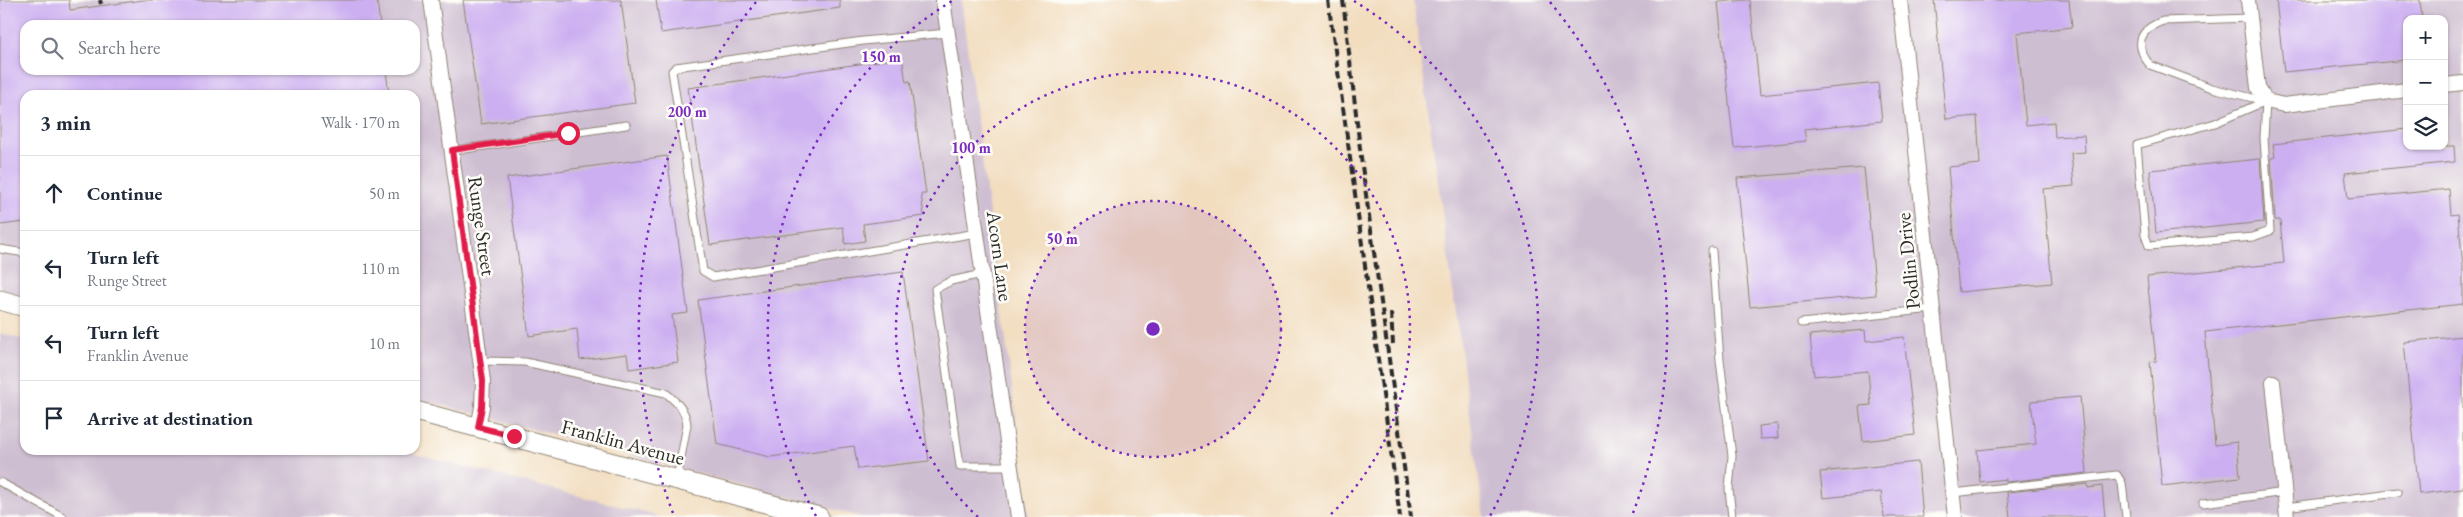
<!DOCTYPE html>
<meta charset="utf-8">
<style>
body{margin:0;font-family:"EB Garamond",serif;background:#f2f2f3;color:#1f2937}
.controls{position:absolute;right:15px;top:15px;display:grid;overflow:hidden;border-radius:10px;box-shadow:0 1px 4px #0004}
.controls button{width:45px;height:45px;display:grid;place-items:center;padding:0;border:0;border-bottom:1px solid #e0e1e3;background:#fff;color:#1f2937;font:25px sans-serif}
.stop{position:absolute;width:15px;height:15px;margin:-11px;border:4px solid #e11d48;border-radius:50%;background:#fff}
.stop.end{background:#e11d48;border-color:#fff;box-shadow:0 1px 5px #0008}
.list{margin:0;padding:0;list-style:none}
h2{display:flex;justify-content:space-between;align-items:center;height:65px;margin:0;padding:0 20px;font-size:21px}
h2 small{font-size:16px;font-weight:400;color:#747a83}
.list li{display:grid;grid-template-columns:32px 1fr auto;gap:15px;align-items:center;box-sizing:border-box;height:75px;padding:0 20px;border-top:1px solid #e0e1e3}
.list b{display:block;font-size:19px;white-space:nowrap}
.list p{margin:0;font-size:16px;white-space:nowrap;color:#747a83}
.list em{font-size:16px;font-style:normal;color:#747a83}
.icon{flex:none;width:28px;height:28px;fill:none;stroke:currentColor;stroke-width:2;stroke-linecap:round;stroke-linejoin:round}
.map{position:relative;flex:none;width:2463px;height:517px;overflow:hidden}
.search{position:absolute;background:#fff;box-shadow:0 1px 4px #0004;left:20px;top:20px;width:400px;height:55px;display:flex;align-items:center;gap:12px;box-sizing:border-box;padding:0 18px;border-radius:15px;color:#747a83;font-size:19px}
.panel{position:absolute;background:#fff;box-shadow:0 1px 4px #0004;left:20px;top:90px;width:400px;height:365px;border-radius:15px}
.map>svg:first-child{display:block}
</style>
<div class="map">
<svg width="2463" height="517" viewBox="0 0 2463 517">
<rect width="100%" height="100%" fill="#fdfcf7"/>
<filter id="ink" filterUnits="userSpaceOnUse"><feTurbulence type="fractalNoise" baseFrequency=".02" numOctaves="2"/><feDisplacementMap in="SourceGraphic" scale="10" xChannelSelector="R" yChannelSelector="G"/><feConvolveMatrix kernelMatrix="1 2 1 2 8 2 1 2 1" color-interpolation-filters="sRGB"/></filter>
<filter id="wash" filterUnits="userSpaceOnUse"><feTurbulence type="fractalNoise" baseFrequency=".0096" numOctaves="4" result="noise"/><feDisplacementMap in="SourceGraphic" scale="20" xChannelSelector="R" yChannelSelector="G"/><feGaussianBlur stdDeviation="1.12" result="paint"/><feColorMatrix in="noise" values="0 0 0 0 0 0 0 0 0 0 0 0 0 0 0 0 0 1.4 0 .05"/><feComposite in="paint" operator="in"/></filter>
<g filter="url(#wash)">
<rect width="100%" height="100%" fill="#f2ddbf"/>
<path fill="#cebed1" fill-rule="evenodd" d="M0 0H961L1029 517H862L415 398V95H25V297L0 289ZM25 25H415V70H25Z
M1413 0H2463V517H1484ZM2407 19H2444V146H2407Z
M0 333 25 340V450H400L661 517H0Z"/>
<g id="blocks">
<path fill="#ccaff1" d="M0 0H69L70 10 143 0H377L380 25H25V70H386L389 95H25V222L0 225Z
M463 0H621L635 103 481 124Z
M656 0H840V8L661 33Z
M1750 0 1760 95 1878 83 1882 121 1804 129 1806 141 1734 148 1718 2Z
M1934 0H2069L2072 27 2017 33 2026 125 2054 122 2055 137 2084 135 2085 152 2071 153 2074 186 2043 189 2052 283 1959 292 1948 167 1980 164 1977 116 1946 119Z
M2276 0H2420L2422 19H2407V60L2284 72Z
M902 58 906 82 910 81 926 194H921L924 216 863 224 865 241 845 244 843 227 710 245 688 88Z
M2407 129V146H2454L2455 162 2345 173 2348 199 2449 189 2451 215 2458 214 2463 266V304L2205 332 2215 445 2237 442 2240 477 2162 486 2150 362 2156 361 2147 277 2284 263 2280 220H2275L2271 158 2275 157 2273 144Z
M667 156 688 313 672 315 678 362 629 369 627 354 580 360 577 329 529 336 507 178Z
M2260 159 2264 222 2156 233 2150 170Z
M1864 168 1876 295 1750 307 1737 178Z
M903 272 929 461 858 469 854 446 770 457 717 444 698 300Z
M1865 330 1866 341 1904 337 1915 435 1863 441 1859 406 1871 405 1868 371 1814 376 1810 335Z
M2463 336V489L2419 494 2404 342Z
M2080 397 2087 473 2006 482V479L1980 482 1977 450 2036 444 2031 401Z
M1777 424 1778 438 1760 439 1759 426Z
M1918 462 1923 517H1884L1881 492 1823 498 1820 472Z
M2088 484V488L2102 486 2105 517H2010L2007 492Z"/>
</g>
</g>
<g filter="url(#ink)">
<use href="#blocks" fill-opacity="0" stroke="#8e8475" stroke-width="1"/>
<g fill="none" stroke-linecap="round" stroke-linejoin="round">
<defs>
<path id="lane" d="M2250 18 2163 21C2140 29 2133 44 2150 65L2212 88 2265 101
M947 33 863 41 676 67 672 71 703 271 713 277 977 233
M2266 101 2264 138 2270 231 2253 237 2149 246 2145 235 2137 145 2215 123Z
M451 151 626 125
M0 249 25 253
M1712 251 1720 360 1732 456 1729 489 1732 517
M982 274 951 281 935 289 960 466H1011
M1801 323 1933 309
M480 361 525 362 666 393C677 403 686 410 687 425L677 479
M0 482 63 517
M1952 493 2117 475 2122 483 2126 517
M2203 503 2285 492
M2286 507 2398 492"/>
<path id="street" d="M431 0 483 381 482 407 478 427
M943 0 1018 517
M1900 0 1955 517
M2248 0 2258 88 2266 101 2284 105 2407 90
M2444 85 2463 83
M2273 382 2287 517"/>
<path id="secondary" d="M0 300 25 307
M415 411 819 517"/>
</defs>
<use href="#lane" stroke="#8e8475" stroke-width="9"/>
<use href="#street" stroke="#8e8475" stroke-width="16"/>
<use href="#secondary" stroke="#8e8475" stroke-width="21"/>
<use href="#lane" stroke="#fff" stroke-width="7"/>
<use href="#street" stroke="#fff" stroke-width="14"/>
<use href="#secondary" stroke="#fff" stroke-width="19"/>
<path stroke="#2b2b2b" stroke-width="4" stroke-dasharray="8 4" stroke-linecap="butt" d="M100 0 101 4
M1328 0 1400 517
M1343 0 1362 166 1411 517
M1391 313 1393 344"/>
</g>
</g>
<g fill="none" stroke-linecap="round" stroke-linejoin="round" filter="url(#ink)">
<path stroke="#e11d48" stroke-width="6" d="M514 436 478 427 482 407 483 381 452 150 568 133"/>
</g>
<circle cx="1153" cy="329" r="128" fill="#7b2cbf" fill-opacity=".12"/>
<g fill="none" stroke="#7b2cbf" stroke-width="2.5" stroke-dasharray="2.5 5">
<circle cx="1153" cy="329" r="128"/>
<path d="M978 517A257 257 0 1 1 1328 517"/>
<path d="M816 516A385 385 0 0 1 952 1M1354 1A385 385 0 0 1 1490 516"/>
<path d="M673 513A514 514 0 0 1 756 2M1550 2A514 514 0 0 1 1633 513"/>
</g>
<g text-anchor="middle" stroke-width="5" stroke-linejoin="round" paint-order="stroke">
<g font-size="20" fill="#2b2b2b" stroke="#fdfcf7">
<text transform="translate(482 226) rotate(82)" y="7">Runge Street</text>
<text transform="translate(1000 256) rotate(82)" y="7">Acorn Lane</text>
<text transform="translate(1908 261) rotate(-96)" y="7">Podlin Drive</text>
<text transform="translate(623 442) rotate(15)" y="7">Franklin Avenue</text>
</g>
</g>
<circle cx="1153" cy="329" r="8" fill="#7b2cbf" stroke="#fdfcf7" stroke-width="2.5"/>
<g font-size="15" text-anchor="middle" font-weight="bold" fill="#7b2cbf" stroke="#fdfcf7" stroke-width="5" stroke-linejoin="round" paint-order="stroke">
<text x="881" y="62">150 m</text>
<text x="687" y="117">200 m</text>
<text x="971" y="153">100 m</text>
<text x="1062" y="244">50 m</text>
</g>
</svg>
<div class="controls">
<button>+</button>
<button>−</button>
<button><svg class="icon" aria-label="layers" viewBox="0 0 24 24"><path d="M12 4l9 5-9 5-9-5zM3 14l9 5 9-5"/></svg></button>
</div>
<div class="stop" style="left:568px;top:133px"></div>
<div class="stop end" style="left:514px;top:436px"></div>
<div class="search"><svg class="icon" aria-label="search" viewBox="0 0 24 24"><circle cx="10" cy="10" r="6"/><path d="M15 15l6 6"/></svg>Search here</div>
<section class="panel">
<h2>3 min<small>Walk · 170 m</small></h2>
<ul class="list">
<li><svg class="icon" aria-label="ahead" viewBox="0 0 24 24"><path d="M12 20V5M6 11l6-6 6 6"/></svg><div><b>Continue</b></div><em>50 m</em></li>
<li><svg class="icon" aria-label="left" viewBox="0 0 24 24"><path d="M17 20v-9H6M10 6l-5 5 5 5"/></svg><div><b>Turn left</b><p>Runge Street</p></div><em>110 m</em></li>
<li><svg class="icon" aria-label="left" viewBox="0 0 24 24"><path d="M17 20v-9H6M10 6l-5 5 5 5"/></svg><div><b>Turn left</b><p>Franklin Avenue</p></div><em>10 m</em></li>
<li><svg class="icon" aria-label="arrive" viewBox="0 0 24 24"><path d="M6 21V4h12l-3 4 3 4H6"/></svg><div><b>Arrive at destination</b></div></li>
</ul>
</section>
</div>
